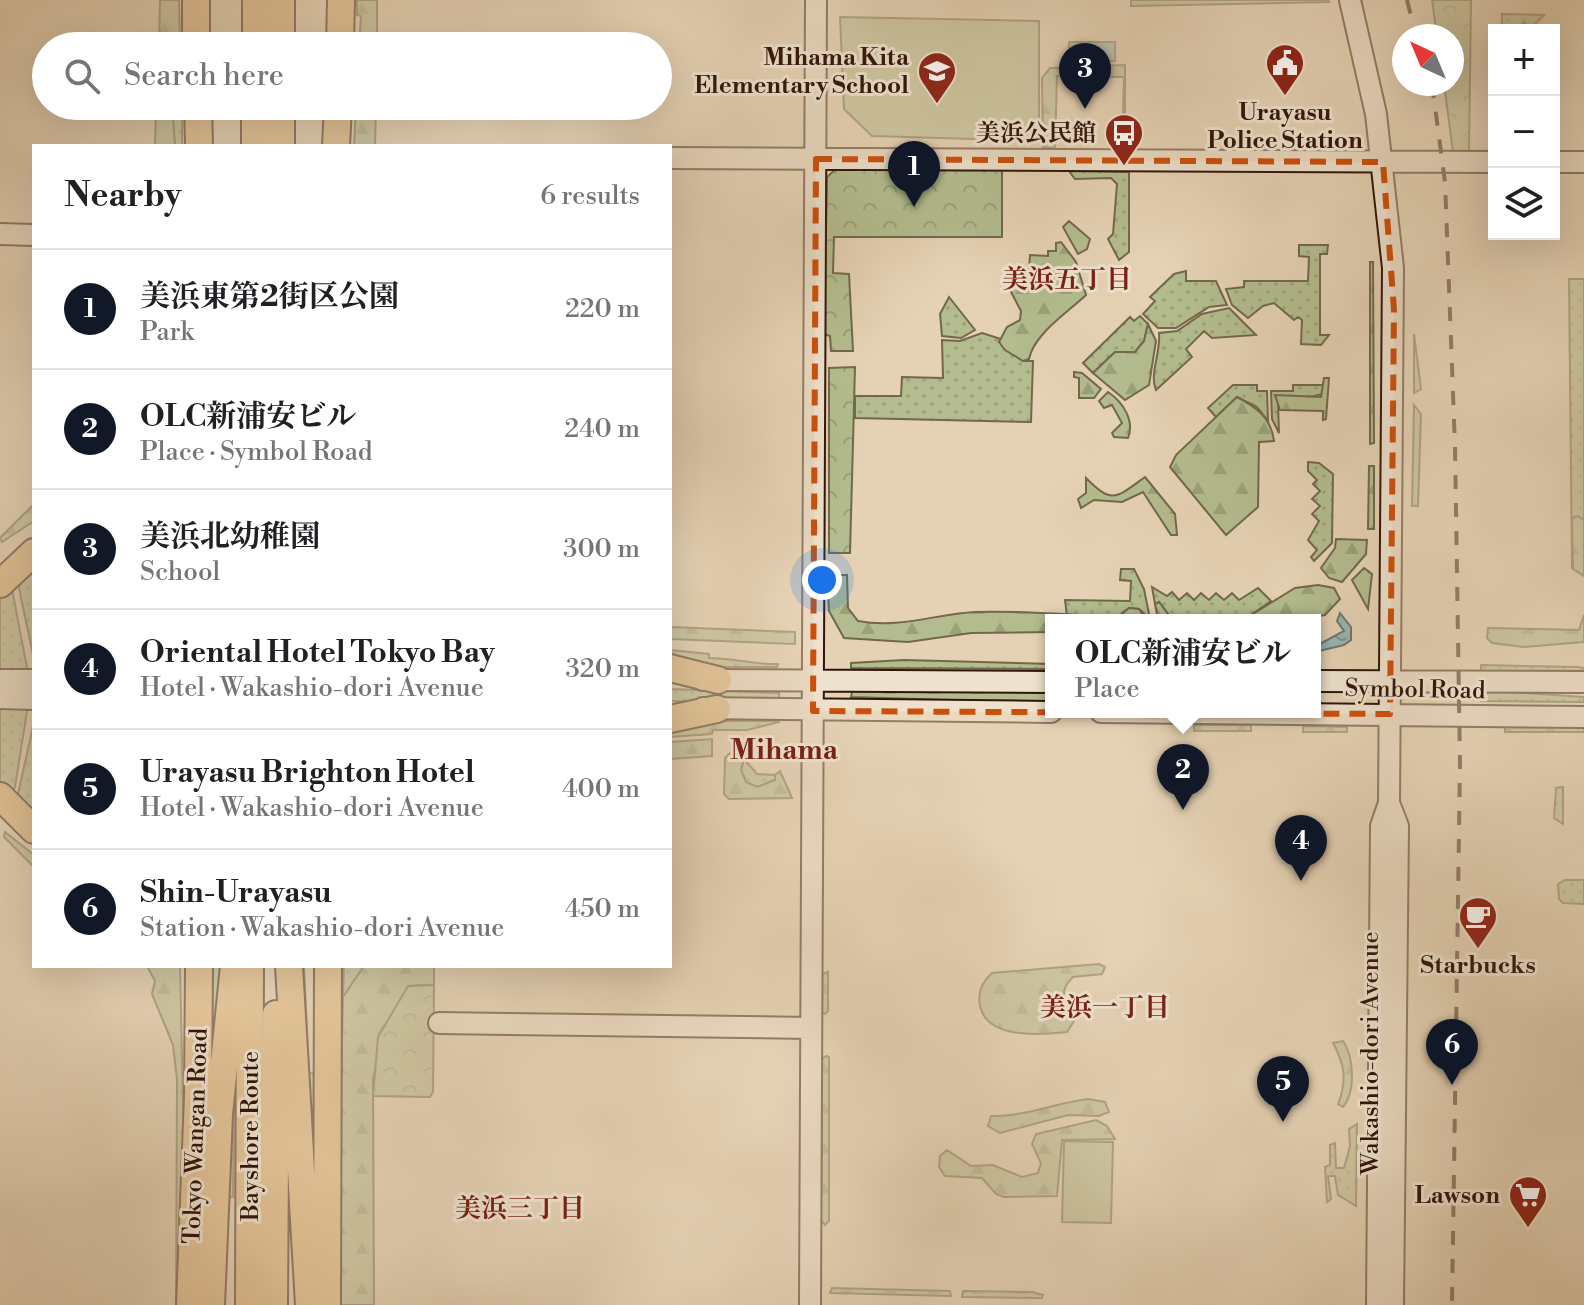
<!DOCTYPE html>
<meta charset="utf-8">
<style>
body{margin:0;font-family:"Libre Bodoni","Noto Serif JP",serif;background:#f6f6f6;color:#202124}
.controls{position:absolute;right:24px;top:24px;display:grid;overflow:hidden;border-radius:0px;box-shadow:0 8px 32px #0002}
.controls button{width:72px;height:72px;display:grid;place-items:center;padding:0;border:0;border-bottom:2px solid #e0e0e0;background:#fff;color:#202124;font:40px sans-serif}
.compass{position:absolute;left:1392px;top:24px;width:72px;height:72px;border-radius:50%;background:#fff;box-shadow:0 8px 32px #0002;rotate:316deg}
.you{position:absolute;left:822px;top:580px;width:28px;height:28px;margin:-20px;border:6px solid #fff;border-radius:50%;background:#1a73e8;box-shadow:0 0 0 12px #1a73e833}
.badge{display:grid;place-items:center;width:52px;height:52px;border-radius:50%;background:#111827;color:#fff;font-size:26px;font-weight:700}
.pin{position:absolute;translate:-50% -66px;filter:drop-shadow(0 2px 4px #0008)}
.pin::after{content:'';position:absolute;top:42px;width:28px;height:24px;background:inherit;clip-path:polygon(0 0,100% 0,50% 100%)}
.popup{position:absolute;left:1045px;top:614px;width:276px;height:104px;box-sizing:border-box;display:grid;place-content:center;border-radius:0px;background:#fff;filter:drop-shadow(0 2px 6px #0005);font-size:26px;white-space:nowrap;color:#757577}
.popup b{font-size:30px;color:#202124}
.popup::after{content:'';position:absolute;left:50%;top:100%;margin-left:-16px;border:16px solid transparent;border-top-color:#fff}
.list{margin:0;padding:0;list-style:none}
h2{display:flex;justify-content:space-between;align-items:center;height:104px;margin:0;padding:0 32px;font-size:34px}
h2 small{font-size:26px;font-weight:400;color:#757577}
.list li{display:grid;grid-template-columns:52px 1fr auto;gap:24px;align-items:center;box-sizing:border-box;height:120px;padding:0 32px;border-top:2px solid #e0e0e0}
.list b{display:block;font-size:30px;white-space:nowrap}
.list p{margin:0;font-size:26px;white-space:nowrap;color:#757577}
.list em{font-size:26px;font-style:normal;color:#757577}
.icon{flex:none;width:44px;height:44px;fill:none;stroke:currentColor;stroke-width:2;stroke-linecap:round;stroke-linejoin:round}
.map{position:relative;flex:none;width:1584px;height:1305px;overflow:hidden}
.search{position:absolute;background:#fff;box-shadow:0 8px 32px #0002;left:32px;top:32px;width:640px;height:88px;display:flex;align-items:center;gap:20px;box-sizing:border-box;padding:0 28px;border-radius:44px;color:#757577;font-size:30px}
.panel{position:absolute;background:#fff;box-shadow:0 8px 32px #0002;left:32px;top:144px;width:640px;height:824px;border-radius:0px}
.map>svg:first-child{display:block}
</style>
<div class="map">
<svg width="1584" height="1305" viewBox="0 0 1584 1305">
<defs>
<pattern id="grass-dots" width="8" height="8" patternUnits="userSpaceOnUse" patternTransform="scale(2)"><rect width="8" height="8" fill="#b3bc8e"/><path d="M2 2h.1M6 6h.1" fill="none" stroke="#9aa179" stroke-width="1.8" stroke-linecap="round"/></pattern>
<pattern id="forest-firs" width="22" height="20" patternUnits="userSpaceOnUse" patternTransform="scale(2)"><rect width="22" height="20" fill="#b3bc8e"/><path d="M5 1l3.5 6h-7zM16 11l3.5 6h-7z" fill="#9aa179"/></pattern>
<pattern id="park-crowns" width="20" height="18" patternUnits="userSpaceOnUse" patternTransform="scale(2)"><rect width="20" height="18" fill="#b3bc8e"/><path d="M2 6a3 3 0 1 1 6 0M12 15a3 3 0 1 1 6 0" fill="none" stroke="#9aa179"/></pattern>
<pattern id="water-ripples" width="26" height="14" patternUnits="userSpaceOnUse" patternTransform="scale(2)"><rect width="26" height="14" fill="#97b6b3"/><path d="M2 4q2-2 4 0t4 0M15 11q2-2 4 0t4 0" fill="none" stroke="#7c9390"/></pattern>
</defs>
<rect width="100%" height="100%" fill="#e5d2b4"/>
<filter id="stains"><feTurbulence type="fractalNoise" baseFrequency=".0025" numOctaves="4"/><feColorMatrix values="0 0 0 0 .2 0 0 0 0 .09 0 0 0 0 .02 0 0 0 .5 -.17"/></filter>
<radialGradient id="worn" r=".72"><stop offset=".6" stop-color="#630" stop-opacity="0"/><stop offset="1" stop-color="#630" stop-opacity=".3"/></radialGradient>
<path fill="url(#grass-dots)" stroke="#72684c" stroke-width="2" d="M1502 14 1544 15 1531 28 1524 22 1516 30H1502Z
M172 106H182V146H175Z
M1069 171 1129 172V252L1119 260 1108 239 1113 234 1117 184 1111 178 1075 179Z
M1299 245H1328L1327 254H1320V335H1329L1321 345 1301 344 1302 320 1298 317 1294 320 1274 303 1263 306 1248 318 1232 305 1226 289 1244 287V281H1308L1309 257 1299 256Z
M1186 271V281H1216L1227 305 1209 307 1176 328H1158L1143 314 1155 301 1150 297 1174 274Z
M1569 279H1584V568H1572Z
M949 297 975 330 961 338 942 336 940 314Z
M1229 308 1256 335 1212 338 1204 331 1186 349 1192 357 1156 390C1149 374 1161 353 1159 333L1177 331 1202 314Z
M1140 316 1148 324 1144 341 1135 352H1115L1093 373 1083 363 1130 317 1134 321Z
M982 333 1001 339 999 342 1023 361H1033L1031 422 855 418V396H901L902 377 943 378 942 340 960 341Z
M1414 334 1421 389 1414 393Z
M1233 385H1257V391H1267L1268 421 1257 407 1237 397 1216 417 1208 408Z
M1293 385H1324L1323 394 1278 404 1279 433 1272 419 1271 391H1293Z
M1414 405 1421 414 1418 506H1412Z
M1308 462 1319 463 1333 474 1332 543 1314 561 1311 557 1317 550 1308 540 1319 521 1312 514 1320 506 1312 499 1320 491 1313 484 1317 480 1308 471Z
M34 558V659L17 579Z
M1121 569H1134L1144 589 1150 619 1139 609 1129 608 1119 616H1067L1065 600 1130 601 1131 581 1120 580Z
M1152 587 1167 596 1172 592 1179 600 1187 593 1194 600 1201 593 1209 600 1216 593 1224 600 1232 593 1239 600 1258 588 1271 601 1251 615 1171 618 1159 602 1155 604Z
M12 589 28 673 0 672V591Z
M904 660 1051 664V669L851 668V663Z
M1481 665 1578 667 1584 668V673L1481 672Z
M670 689 779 693V702L670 701Z
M1480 690 1584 697V702L1481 701Z
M0 705H28L15 787 8 797 0 789Z
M34 722V823L16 803Z
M744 759 757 774 775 775V780L757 787 746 782 741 770Z
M1563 787V824L1554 818 1556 788Z
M1565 880H1584V904L1563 903 1559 899 1558 884Z
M209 966H228L209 1163Z
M301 966H304L309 1073 320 1074 321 1305H317L311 1260Z
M344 966H364L343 997Z
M234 1080 233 1197H225Z
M1357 1124 1356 1206 1338 1195 1335 1176H1328L1331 1199 1327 1202 1325 1167 1330 1165V1145L1335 1143 1336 1168H1344L1350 1146 1349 1129Z"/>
<path fill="url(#forest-firs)" stroke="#72684c" stroke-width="2" d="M160 0H179L180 46H159Z
M357 0H377V46H359L361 16 357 15Z
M1125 65V148L1122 151 1124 77 1057 76 1055 148 1043 147 1042 78 1050 68Z
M156 106H172L175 146H155Z
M356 106H376L375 146H354Z
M1069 221 1090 239 1087 249 1078 254 1063 227Z
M1061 242 1076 262 1086 295C1067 313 1034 334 1029 359L1023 361 1005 350 999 342 1007 327 1020 320 1021 311 1008 286 1028 287 1030 255 1048 256V251H1056V243Z
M1370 262H1373L1374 443 1370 444Z
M1148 324 1156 341 1149 385 1125 400 1093 373 1115 352H1135L1144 341Z
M1074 372 1082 373 1101 389 1094 398H1079V378L1074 377Z
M1324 378H1329L1326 419 1323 420V411L1280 410 1275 395 1321 397Z
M1108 392C1123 402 1135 421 1128 438L1114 437 1112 433 1122 423 1112 405 1104 408 1099 401Z
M1237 397C1256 407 1271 417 1274 441L1259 442 1258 507 1226 535 1170 467 1176 455Z
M1369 466H1374V529H1368Z
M1145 477 1175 514 1177 535H1171L1143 492 1122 502 1094 500 1081 508 1078 499 1086 493V478C1112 504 1115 499 1145 477Z
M34 504V521L2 542 0 538Z
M1578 516 1584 520V576L1573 569 1572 518Z
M1336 539 1367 540 1366 554 1342 582 1329 578 1321 568 1335 548Z
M1364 568 1372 574 1368 609 1352 580Z
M827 575H847L848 608 858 621C899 629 935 614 975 612 1023 610 1071 616 1119 616L1129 608 1139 609 1145 618 1158 619 1155 604 1159 602 1171 618 1251 615 1295 588 1318 585 1334 588 1340 599 1325 615 1296 620H1051V632L971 633 908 642 844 638 829 611Z
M1584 615V642L1523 647 1492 643 1487 638 1488 628 1579 630Z
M670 627 795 632V644L670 639Z
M670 650 709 654V658C734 658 753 665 778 664L777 667H714L670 661Z
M853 688 1051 690V703L851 697Z
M711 721H778L779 722 747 730H713L712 734 670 737V725Z
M1194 725H1251V731H1194Z
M1303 726 1347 727V732H1303Z
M1505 726H1584V732H1505Z
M712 739V756L670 759V742Z
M741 743 747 747 741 770 746 782 757 787 775 780V775L780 771 792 798 729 799 724 794 725 758Z
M5 832 34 855V867L4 837Z
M1099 964 1105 967 1102 974 1073 977C1056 993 1066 1003 1074 1021L1067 1032C1039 1035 987 1039 980 1006 977 992 982 982 992 973Z
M147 966H180L185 1197 182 1305H176L177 1080 173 1045 152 994 155 981Z
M364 966H434V985L408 986 373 1077 374 1305H336L343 997Z
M828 972V1011L825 1014 822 1012V974Z
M1343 1041C1354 1057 1356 1092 1343 1107L1338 1104C1347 1082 1345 1064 1333 1043Z
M826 1056 829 1057V1221L825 1225 821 1220 822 1059Z
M1088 1099 1105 1102 1109 1112 1099 1116 1068 1115 1000 1133 988 1126 991 1116C1025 1117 1054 1103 1088 1099Z
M1096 1120 1107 1126 1115 1139 1062 1140 1057 1196 1004 1197 996 1194 982 1178 945 1176 939 1167 940 1156 947 1150 971 1166 993 1165 1022 1177 1038 1173 1041 1163 1032 1144 1036 1134Z
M832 1288 950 1291 951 1296 830 1293Z
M963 1291 1032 1292 1043 1295 1042 1298 962 1297Z"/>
<path fill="url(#park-crowns)" stroke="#72684c" stroke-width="2" d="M1131 0H1328L1329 2 1131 6Z
M1432 0H1471L1469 152H1453L1444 84H1452V36H1437Z
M1002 167V237H834L833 273 849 274 853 351H831L830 336 824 334 827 177 836 169Z
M855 367 850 553H829V368Z
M434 985 433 1092 430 1097 373 1096 378 1037 408 986Z"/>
<path fill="#b3bc8e" stroke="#72684c" stroke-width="2" d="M840 17 1039 21V141L872 136 844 109Z
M1064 1141 1113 1142 1111 1223 1062 1222Z"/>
<path fill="url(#water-ripples)" stroke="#6f766f" stroke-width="2" d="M1069 42H1115V61H1069Z
M1340 613 1351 627V640L1344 645 1315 652 1316 646 1344 631 1337 621Z"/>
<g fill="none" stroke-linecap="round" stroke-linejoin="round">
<defs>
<path id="secondary" d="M1350 0 1376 114 1393 268 1389 803 1381 826 1377 1305
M670 158 1494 162
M1554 162H1584
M0 234 34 235
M0 680H34
M703 680 1051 682
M1315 681 1584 682
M0 698 34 699
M703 708 1051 712
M1101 712 1584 717
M1389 803 1398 826 1393 1305
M439 1023 811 1028
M810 1305 816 0"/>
<path id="highway" d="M196 0V46
M256 46V0
M281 46V0
M340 46 341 0
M198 106 199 146
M255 146V106
M281 146V106
M336 146 338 106
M0 584 34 552
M670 668 718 680
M670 719 717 709
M0 796 34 830
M289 966 309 1305
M190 1305 198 1096 199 966
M211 1305 219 1114 234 966
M249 1305 250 966
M274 1305 276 1014
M327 1305 328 966"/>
</defs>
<use href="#secondary" stroke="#321509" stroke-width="24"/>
<use href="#highway" stroke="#321509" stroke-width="30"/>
<use href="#secondary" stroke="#eee2ce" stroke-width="20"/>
<use href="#highway" stroke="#e2b97a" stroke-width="26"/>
<path stroke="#321509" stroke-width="4" stroke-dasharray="14 14" stroke-linecap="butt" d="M1407 0 1416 36
M1432 84 1445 182 1455 446 1460 764 1452 1305"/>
</g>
<path d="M0 0H1584V1305H0ZM816 159 1383 162 1394 310 1390 714 813 711Z" fill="#e5d2b4" fill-opacity=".55" fill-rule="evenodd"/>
<path fill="none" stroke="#cd4f0c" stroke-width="6" stroke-dasharray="16 10" stroke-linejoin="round" d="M816 159 1383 162 1394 310 1390 714 813 711Z"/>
<defs>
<symbol id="civic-pin" viewBox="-11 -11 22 30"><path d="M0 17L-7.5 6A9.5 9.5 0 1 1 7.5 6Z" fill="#8f2418" stroke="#eee2ce"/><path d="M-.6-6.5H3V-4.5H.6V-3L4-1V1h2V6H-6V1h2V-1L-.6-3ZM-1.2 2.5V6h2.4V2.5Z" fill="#fff"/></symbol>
<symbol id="school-pin" viewBox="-11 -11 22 30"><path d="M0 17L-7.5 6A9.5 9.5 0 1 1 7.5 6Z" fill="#8f2418" stroke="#eee2ce"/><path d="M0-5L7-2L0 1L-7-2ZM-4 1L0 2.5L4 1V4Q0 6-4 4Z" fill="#fff"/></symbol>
<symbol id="bus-pin" viewBox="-11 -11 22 30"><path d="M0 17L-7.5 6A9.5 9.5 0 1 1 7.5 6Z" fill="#8f2418" stroke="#eee2ce"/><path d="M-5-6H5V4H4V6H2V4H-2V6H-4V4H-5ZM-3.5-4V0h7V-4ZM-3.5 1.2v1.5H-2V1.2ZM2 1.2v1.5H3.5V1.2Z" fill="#fff"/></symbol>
<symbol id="cafe-pin" viewBox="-11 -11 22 30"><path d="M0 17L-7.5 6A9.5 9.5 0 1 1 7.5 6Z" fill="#8f2418" stroke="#eee2ce"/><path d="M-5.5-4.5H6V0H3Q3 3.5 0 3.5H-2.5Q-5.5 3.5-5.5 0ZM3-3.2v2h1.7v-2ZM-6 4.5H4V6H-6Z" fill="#fff"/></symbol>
<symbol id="supermarket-pin" viewBox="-11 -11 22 30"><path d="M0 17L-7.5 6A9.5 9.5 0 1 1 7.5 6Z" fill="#8f2418" stroke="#eee2ce"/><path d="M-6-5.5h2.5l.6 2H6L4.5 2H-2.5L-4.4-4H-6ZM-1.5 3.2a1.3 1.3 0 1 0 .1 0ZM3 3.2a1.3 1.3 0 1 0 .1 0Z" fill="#fff"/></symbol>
</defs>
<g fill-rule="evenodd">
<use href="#civic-pin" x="1263" y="41" width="44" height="60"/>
<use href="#school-pin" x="915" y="49" width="44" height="60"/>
<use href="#bus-pin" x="1102" y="111" width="44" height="60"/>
<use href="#cafe-pin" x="1456" y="894" width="44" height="60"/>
<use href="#supermarket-pin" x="1506" y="1173" width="44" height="60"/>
</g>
<g text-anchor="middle" stroke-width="6" stroke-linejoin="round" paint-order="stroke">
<g font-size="24" font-weight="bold" fill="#321509" stroke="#eee2ce" text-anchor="end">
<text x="909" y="65">Mihama Kita<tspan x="909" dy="28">Elementary School</tspan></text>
<text x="1285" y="120" text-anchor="middle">Urayasu<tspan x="1285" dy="28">Police Station</tspan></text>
<text x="1096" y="141">美浜公民館</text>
<text x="1478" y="973" text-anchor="middle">Starbucks</text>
<text x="1500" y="1203">Lawson</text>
</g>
<g font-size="24" fill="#321509" stroke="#eee2ce">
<text transform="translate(1415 689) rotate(1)" y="8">Symbol Road</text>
<text transform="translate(1370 1053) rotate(-90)" y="8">Wakashio-dori Avenue</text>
<text transform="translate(195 1136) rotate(-88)" y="8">Tokyo Wangan Road</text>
<text transform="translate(250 1136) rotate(-90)" y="8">Bayshore Route</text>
</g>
<g font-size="26" font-weight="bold" fill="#7a1f14" stroke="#eee2ce">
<text x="1067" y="288">美浜五丁目</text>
<text x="1105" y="1016">美浜一丁目</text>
<text x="520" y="1217">美浜三丁目</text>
</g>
<g font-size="28" font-weight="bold" fill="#7a1f14" stroke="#eee2ce">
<text x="784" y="759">Mihama</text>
</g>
</g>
<rect width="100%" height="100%" filter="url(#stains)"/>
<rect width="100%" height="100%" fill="url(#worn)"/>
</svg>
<div class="controls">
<button>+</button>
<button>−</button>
<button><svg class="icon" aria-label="layers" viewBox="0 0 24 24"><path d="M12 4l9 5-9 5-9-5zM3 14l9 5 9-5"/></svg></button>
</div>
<svg class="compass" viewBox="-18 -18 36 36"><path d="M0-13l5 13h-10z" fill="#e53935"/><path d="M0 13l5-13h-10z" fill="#757577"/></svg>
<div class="you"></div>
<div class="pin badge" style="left:914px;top:207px">1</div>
<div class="pin badge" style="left:1183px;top:810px">2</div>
<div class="popup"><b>OLC新浦安ビル</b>Place</div>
<div class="pin badge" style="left:1085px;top:109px">3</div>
<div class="pin badge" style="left:1301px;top:881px">4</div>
<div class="pin badge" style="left:1283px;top:1122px">5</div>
<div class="pin badge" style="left:1452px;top:1085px">6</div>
<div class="search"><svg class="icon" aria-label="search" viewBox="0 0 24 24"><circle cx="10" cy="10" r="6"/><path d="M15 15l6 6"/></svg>Search here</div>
<section class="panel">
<h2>Nearby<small>6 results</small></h2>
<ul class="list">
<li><span class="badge">1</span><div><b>美浜東第2街区公園</b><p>Park</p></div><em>220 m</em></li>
<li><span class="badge">2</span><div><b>OLC新浦安ビル</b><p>Place · Symbol Road</p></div><em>240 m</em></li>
<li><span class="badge">3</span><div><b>美浜北幼稚園</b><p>School</p></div><em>300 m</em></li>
<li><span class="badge">4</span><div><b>Oriental Hotel Tokyo Bay</b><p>Hotel · Wakashio-dori Avenue</p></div><em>320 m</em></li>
<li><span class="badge">5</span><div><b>Urayasu Brighton Hotel</b><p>Hotel · Wakashio-dori Avenue</p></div><em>400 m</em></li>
<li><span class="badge">6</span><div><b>Shin-Urayasu</b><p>Station · Wakashio-dori Avenue</p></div><em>450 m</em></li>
</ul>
</section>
</div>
